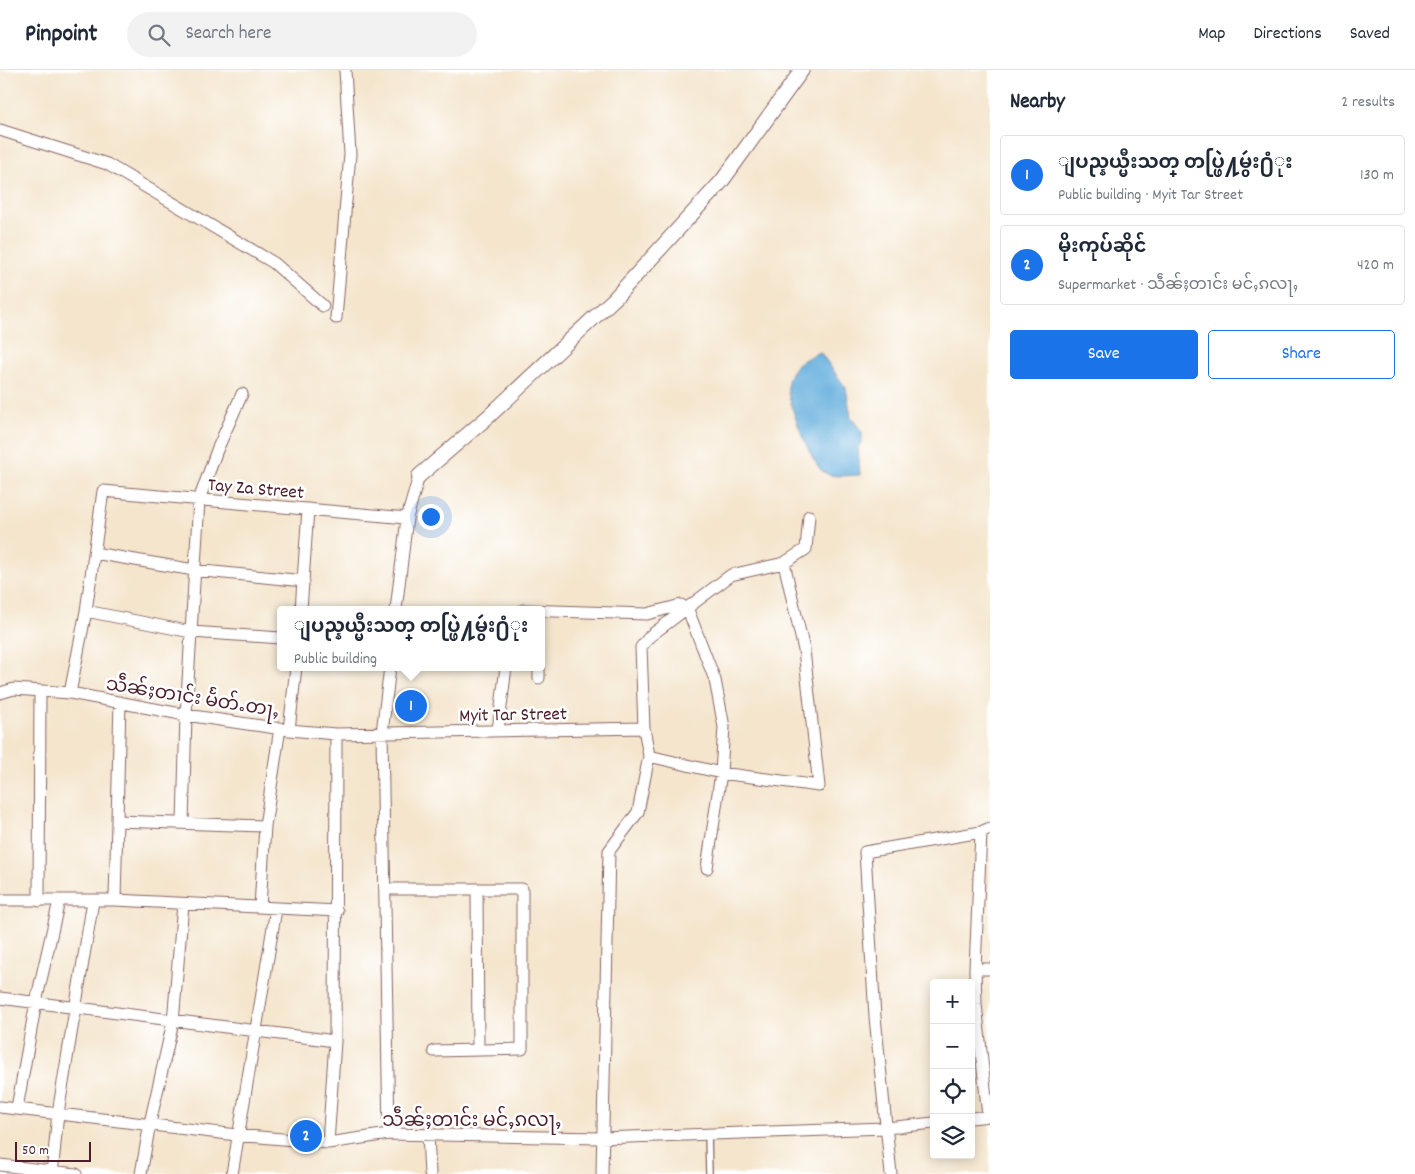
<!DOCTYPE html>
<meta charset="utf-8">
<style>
body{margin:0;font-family:Dekko,"Noto Sans Myanmar",sans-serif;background:#f2f2f3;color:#1f2937}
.controls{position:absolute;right:15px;bottom:15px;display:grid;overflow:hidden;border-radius:5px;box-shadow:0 2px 12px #0003}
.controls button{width:45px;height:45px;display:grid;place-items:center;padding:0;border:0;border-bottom:1px solid #e0e1e3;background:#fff;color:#1f2937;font:25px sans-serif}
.scale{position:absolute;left:15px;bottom:12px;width:76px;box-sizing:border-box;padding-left:5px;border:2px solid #4a1f2b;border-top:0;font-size:14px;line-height:18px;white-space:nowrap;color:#4a1f2b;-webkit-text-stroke:4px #fff;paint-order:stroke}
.you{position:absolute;left:430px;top:446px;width:18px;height:18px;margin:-12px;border:4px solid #fff;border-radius:50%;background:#1a73e8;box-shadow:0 0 0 8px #1a73e833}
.badge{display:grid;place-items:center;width:32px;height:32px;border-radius:50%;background:#1a73e8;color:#fff;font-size:16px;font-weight:700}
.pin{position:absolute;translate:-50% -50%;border:2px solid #fff;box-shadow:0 1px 5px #0006}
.popup{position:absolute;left:277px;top:536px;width:268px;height:65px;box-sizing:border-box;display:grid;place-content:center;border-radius:5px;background:#fff;filter:drop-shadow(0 1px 4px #0005);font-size:16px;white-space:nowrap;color:#747a83}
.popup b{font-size:19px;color:#1f2937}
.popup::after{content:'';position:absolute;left:50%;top:100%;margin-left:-10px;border:10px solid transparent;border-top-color:#fff}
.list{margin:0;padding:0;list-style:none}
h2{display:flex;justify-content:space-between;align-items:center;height:65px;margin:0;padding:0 20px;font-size:21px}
h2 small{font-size:16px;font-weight:400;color:#747a83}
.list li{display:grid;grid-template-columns:32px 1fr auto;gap:15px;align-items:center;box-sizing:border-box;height:80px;margin:0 10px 10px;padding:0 10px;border:1px solid #e0e1e3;border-radius:5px}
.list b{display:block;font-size:19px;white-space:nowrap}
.list p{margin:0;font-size:16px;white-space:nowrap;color:#747a83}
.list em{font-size:16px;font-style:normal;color:#747a83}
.actions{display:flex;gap:10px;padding:15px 20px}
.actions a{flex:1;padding:11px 0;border:1px solid #1a73e8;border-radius:5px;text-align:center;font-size:18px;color:#1a73e8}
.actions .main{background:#1a73e8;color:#fff}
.icon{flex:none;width:28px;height:28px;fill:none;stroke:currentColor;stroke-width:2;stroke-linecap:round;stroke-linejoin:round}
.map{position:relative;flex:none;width:990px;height:1104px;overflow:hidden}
header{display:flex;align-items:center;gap:30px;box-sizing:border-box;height:70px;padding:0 25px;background:#fff;border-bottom:1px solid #e0e1e3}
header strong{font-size:24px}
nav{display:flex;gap:28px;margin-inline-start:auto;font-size:18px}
.search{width:350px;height:45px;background:#f2f2f3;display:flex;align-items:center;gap:12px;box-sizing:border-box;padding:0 18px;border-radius:28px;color:#747a83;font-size:19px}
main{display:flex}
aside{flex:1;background:#fff}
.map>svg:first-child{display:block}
</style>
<header>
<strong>Pinpoint</strong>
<div class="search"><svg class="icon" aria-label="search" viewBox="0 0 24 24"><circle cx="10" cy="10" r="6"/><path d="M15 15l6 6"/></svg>Search here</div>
<nav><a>Map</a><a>Directions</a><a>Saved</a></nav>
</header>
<main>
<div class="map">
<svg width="990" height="1104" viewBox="0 0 990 1104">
<rect width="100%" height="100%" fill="#fff"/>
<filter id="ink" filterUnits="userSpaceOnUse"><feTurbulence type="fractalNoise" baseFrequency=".02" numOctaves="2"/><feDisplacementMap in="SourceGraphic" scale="10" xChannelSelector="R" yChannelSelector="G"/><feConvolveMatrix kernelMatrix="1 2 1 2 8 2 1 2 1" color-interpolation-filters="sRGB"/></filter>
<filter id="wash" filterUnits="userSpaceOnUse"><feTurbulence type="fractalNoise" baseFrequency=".0096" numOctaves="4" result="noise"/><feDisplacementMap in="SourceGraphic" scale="20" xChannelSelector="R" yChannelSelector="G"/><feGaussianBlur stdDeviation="1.12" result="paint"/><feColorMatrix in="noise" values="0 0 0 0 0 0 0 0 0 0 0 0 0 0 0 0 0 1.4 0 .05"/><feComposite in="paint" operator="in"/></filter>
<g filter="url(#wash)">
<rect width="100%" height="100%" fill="#f4e5cc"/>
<path fill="#65afdd" stroke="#586784" d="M820 282 846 318 851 347 862 362V373L858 377 860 405C849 405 834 408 825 403 812 397 789 335 788 320 787 316 788 309 790 305 794 294 810 286 820 282Z"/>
</g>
<g filter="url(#ink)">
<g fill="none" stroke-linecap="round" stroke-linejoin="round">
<defs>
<path id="service" d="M708 1063 709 1104"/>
<path id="minor" d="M0 60 107 94 274 193 323 236
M336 248 350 84 345 0
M94 483 194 500 304 511
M301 540 308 439
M396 540 407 448 419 406
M523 540 647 544 681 535 688 540 715 610 724 657 721 703 707 798
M86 541 191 562 281 568
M539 597V608
M0 623 14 619 70 623 186 645 289 660 336 664 644 658
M70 623 86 541 103 421 407 448
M289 660 296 597
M498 660 506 597
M649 686 721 703 819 716 804 580 784 493
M117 751 265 756
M183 753 186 645 199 430 217 380 242 324
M981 762 975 899 976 934 988 1046
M385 819H522V979L434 981
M477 819 478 980
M0 830H115L337 841
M115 830 120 632
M39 831 40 622
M260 837 265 756 280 658
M975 899H990
M0 928 335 971
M0 1037 237 1065 328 1073 389 1064 601 1068 886 1058 934 1053
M17 1038 36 932 59 831
M971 1048 990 1046
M389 1064 382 663 390 597
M428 1065 430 1104
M328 1073 335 971 336 664
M0 1095 76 1104
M52 1104 58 1043 93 831
M141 1104 150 1053 173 952 183 834
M232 1104 276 839
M602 1104 609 781 638 742 649 686 644 658 641 577 650 566 731 505 784 493 806 479 809 446
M891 1104 875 947 865 782 981 762 990 758"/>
<path id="tertiary" d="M419 406 489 346 615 228 722 111 802 0"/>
</defs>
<use href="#service" stroke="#866463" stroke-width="8"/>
<use href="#minor" stroke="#866463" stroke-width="13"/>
<use href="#tertiary" stroke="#866463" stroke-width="16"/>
<use href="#service" stroke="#fff" stroke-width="5.5"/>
<use href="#minor" stroke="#fff" stroke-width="11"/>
<use href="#tertiary" stroke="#fff" stroke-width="14"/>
</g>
</g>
<g text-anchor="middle" stroke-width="5" stroke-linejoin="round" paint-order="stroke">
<g font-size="19" fill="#4a1f2b" stroke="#fff">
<text transform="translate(256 417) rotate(5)" y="7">Tay Za Street</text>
<text transform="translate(193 626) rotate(9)" y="7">သဵၼ်ႈတၢင်း မႅတ်ႉတႃႇ</text>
<text transform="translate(513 643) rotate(-1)" y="7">Myit Tar Street</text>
<text x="472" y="1056">သဵၼ်ႈတၢင်း မင်ႇၵလႃႇ</text>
</g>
</g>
</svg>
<div class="controls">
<button>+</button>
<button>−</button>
<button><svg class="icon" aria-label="locate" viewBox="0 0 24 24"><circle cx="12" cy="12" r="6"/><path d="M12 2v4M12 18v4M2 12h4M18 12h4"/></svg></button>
<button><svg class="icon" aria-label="layers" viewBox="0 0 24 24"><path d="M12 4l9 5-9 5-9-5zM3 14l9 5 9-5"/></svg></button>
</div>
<div class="scale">50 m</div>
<div class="you"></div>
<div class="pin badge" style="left:411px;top:636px">1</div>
<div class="popup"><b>ျပည္နယ္မီးသတ္ တပ္ဖြဲ႔မွဴး႐ံုး</b>Public building</div>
<div class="pin badge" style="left:306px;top:1066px">2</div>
</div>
<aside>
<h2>Nearby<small>2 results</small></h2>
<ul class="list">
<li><span class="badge">1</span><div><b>ျပည္နယ္မီးသတ္ တပ္ဖြဲ႔မွဴး႐ံုး</b><p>Public building · Myit Tar Street</p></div><em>130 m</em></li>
<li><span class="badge">2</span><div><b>မိုးကုပ်ဆိုင်</b><p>Supermarket · သဵၼ်ႈတၢင်း မင်ႇၵလႃႇ</p></div><em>420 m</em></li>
</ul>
<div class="actions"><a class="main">Save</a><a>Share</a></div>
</aside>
</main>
